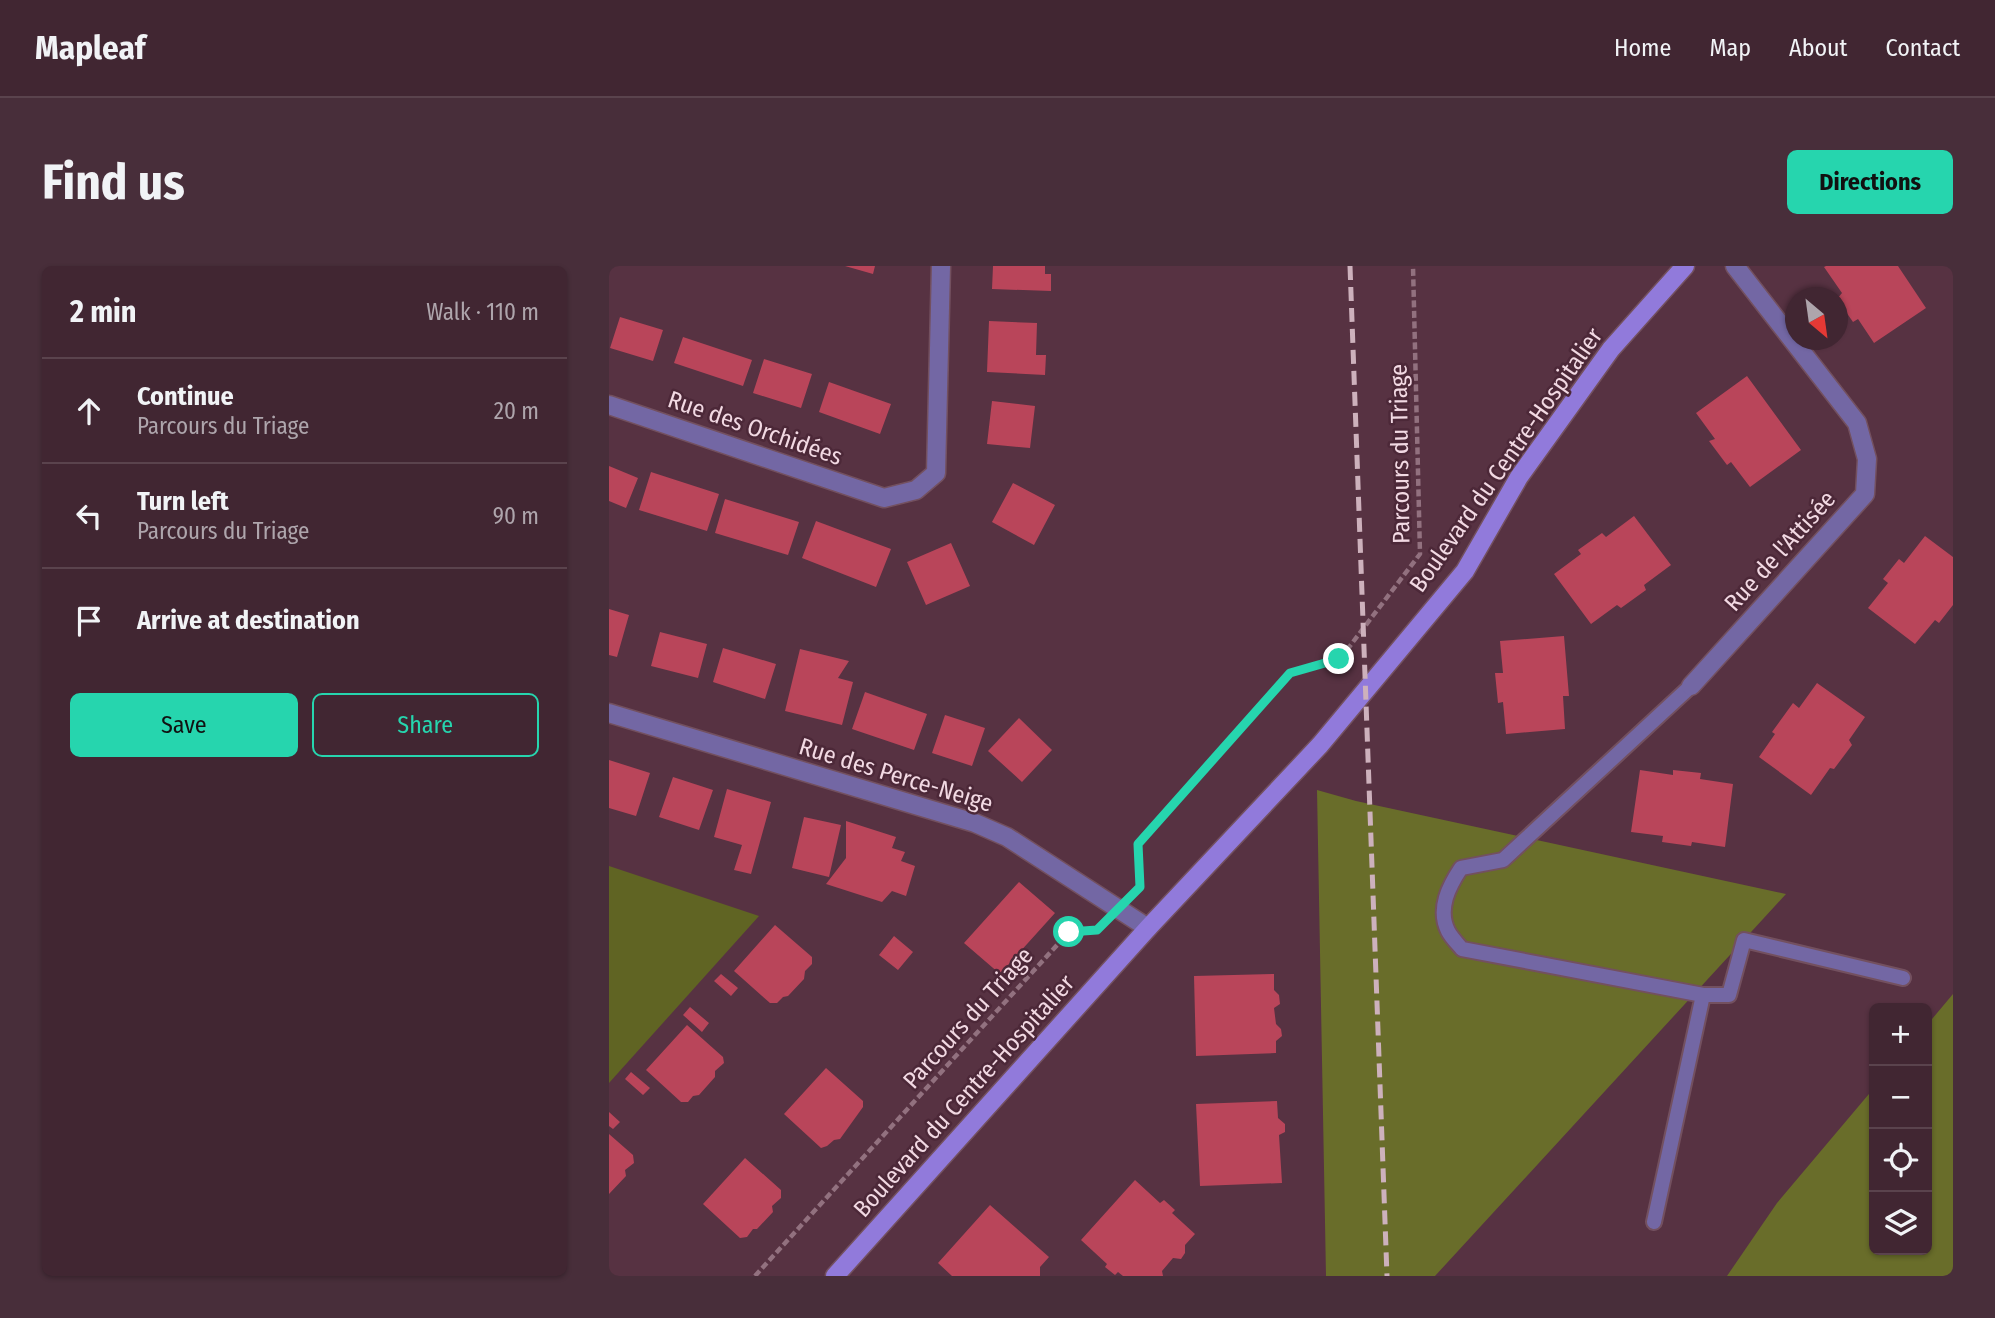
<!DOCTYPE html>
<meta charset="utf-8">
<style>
body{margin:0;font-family:"Fira Sans Condensed",sans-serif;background:#482e3a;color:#f1f3f6}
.controls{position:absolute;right:21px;bottom:21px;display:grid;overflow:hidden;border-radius:10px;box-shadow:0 2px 5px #0004}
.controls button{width:63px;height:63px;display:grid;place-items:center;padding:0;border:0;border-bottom:2px solid #5a434d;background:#412632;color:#f1f3f6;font:35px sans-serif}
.compass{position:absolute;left:1176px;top:21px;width:63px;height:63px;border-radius:50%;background:#412632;box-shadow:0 2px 5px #0004;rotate:151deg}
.stop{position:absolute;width:21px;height:21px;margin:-16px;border:5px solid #26d5ae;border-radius:50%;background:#fff}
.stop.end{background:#26d5ae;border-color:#fff;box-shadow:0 2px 7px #0008}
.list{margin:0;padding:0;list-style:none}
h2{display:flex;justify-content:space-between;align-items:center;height:91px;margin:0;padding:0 28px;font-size:30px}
h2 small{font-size:23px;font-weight:400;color:#aea5ac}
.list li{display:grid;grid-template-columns:46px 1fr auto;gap:21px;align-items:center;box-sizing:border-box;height:105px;padding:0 28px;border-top:2px solid #5a434d}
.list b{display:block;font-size:26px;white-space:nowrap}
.list p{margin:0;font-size:23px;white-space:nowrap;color:#aea5ac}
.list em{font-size:23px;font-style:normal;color:#aea5ac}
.actions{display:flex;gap:14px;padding:21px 28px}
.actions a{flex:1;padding:16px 0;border:2px solid #26d5ae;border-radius:10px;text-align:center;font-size:24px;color:#26d5ae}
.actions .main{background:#26d5ae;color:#111}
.icon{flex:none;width:38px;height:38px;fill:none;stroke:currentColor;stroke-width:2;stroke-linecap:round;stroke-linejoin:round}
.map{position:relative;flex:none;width:1344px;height:1010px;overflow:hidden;border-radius:10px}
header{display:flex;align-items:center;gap:42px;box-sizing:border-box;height:98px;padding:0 35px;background:#412632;border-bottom:2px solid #5a434d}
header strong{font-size:33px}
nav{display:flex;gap:38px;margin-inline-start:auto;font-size:24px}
.intro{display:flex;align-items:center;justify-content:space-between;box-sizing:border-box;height:168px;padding:0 42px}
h1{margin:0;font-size:49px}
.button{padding:18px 32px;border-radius:10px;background:#26d5ae;color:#111;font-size:24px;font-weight:700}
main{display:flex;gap:42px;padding:0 42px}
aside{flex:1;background:#412632;border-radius:10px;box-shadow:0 2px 5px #0004}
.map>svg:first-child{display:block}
</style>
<header>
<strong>Mapleaf</strong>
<nav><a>Home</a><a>Map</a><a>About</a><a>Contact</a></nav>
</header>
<div class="intro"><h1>Find us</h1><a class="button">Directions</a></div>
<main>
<aside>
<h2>2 min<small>Walk · 110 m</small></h2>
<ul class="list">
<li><svg class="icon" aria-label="ahead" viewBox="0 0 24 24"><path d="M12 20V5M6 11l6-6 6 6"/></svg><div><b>Continue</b><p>Parcours du Triage</p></div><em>20 m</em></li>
<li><svg class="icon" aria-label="left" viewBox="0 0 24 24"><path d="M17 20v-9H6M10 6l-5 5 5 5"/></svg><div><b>Turn left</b><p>Parcours du Triage</p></div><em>90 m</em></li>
<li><svg class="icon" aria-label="arrive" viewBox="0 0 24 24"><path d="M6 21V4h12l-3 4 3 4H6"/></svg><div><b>Arrive at destination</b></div></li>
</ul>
<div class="actions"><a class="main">Save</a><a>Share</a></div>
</aside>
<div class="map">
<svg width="1344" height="1010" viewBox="0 0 1344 1010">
<rect width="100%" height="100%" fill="#573242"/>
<path fill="#606423" d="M0 600 150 650 0 817Z"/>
<path fill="#696d2a" d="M708 524 747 535 1177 628 826 1010H717Z
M1344 728V1010H1118L1168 937 1265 822V984H1318V759Z"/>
<path fill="#b9455a" d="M236 0H266L264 8Z
M384 0H436V8H442V25L383 23Z
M1217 0H1289L1317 42 1265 77 1249 53 1244 56 1228 33 1233 27 1215 1Z
M11 51 54 64 44 95 1 82Z
M380 55 428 57 427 89H437L436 109 378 106Z
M74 71 143 94 134 120 65 97Z
M155 93 203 108 192 142 144 127Z
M1138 110 1192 184 1141 221 1122 196 1118 199 1100 175 1106 173 1087 147Z
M220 116 282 138 271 168 210 146Z
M383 135 426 140 421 182 378 178Z
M0 200 29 212 17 242 0 235Z
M42 206 110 228 98 265 30 244Z
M404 217 446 239 425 279 383 256Z
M116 233 190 256 179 289 106 267Z
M1025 250 1062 299 1035 319 1037 324 1012 342 1008 339 982 358 945 308 972 288 969 284 993 267 997 271Z
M207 255 282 283 267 321 193 292Z
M1316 270 1344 291V339L1330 357 1326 354 1306 378 1259 342 1279 317 1274 313 1290 293 1295 297Z
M342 277 361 320 317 339 298 296Z
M0 343 20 349 8 391 0 389Z
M51 366 98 378 89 412 42 400Z
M955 370 960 430H954L956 463 897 468 894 436 889 437 886 407H894L891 375Z
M114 382 167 398 156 433 104 416Z
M191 383 240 395 229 412 244 416 233 459 176 445Z
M1208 417 1256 451 1240 474 1243 479 1225 503 1221 502 1202 529 1150 491 1166 468 1163 466 1184 437 1190 442Z
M256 426 318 448 305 484 243 463Z
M336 449 376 462 363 500 323 487Z
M410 452 443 484 413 516 379 485Z
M0 494 41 507 27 550 0 542Z
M1031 504 1064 509V504L1092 507 1091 513 1124 518 1116 581 1083 576 1082 580 1053 576 1054 570 1022 566Z
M64 511 104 524 90 564 50 551Z
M118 523 162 536 142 608 125 604 133 579 105 571Z
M195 551 232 559 220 611 183 602Z
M237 555 287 571 283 582 296 586 292 595 306 600 297 630 283 625 273 636 217 618 237 592Z
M410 616 446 647 391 708 355 677Z
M166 659 203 691V698L196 705 195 713 179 730 174 731 168 737H161L125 705Z
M285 670 304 686 289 704 270 689Z
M112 708 129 722 122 730 105 715Z
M665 708V724L670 729 671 738 665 742 667 758 672 763 673 770 667 775V787L587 790 585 710Z
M81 741 100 757 93 766 74 749Z
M78 759 114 791 115 797 106 805V811L90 829 84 830 79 836H72L37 804Z
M217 802 254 835V841L231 873 225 874 218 880 212 882 175 848Z
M22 806 41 822 34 829 16 813Z
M668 835 669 852 676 858V866L670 869 673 917 591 920 587 838Z
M0 846 11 856 4 863 0 860Z
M0 868 24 889 25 897 16 904 17 910 0 928Z
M136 892 172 924V932L163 940 164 946 148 963H144L138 971 131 972 94 938Z
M526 914 551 937 555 934 566 944 563 947 586 968 576 979V987L572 993 564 992 553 1005 554 1010H514L509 1006 506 1009 496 1001 498 998 472 974Z
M381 939 440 991 431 1001V1010H343L329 997Z"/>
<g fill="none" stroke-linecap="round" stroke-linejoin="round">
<defs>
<path id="lane" d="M1094 729H1120L1135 674 1294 712
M1045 956 1094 729 853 683C848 677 842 671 839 665 828 643 840 620 852 602L894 594 1082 420"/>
<path id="street" d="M0 139 275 232 307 224 327 207 332 0
M1082 420 1256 228 1258 193 1248 157 1126 0
M0 447 366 557 398 571 539 662"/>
<path id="secondary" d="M226 1010 539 662 711 479 856 305 910 211 1002 83 1076 0"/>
</defs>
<use href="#lane" stroke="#73505f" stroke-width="18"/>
<use href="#street" stroke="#73505f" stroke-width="21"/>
<use href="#secondary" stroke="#73505f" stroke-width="21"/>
<path stroke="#92717f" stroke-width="4.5" stroke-dasharray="7 3.5" stroke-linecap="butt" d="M523 629 531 621 529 577 681 407 731 393 811 288 804 0
M146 1010 460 666 488 664 495 658"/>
<use href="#lane" stroke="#7367a4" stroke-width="14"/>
<use href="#street" stroke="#7367a4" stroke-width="18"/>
<use href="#secondary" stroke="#917adb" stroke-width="18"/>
<path stroke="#cdb1bc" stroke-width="5" stroke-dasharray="14 7" stroke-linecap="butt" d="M741 0 778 1010"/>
</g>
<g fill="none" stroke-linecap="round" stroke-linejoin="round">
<path stroke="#26d5ae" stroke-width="9" d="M460 666 488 664 531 621 529 578 681 407 730 393"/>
</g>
<g text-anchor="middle" stroke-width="5" stroke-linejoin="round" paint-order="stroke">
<g font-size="24" fill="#f2d9e3" stroke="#4c2838">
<text transform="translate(146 162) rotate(19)" y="8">Rue des Orchidées</text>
<text transform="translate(791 188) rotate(-91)" y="8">Parcours du Triage</text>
<text transform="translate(897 194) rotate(-55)" y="8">Boulevard du Centre-Hospitalier</text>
<text transform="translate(1171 285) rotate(-48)" y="8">Rue de l'Attisée</text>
<text transform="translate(287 509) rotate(17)" y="8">Rue des Perce-Neige</text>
<text transform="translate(359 752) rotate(-48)" y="8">Parcours du Triage</text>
<text transform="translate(355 830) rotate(-48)" y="8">Boulevard du Centre-Hospitalier</text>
</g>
</g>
</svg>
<div class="controls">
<button>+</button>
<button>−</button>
<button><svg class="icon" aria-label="locate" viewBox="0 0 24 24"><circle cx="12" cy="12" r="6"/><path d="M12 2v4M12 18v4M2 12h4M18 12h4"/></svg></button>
<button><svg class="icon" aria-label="layers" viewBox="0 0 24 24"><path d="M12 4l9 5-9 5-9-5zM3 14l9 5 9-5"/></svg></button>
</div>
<svg class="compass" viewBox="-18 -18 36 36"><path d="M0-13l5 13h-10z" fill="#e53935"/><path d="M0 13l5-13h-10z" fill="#aea5ac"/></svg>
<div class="stop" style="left:460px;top:666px"></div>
<div class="stop end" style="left:730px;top:393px"></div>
</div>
</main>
